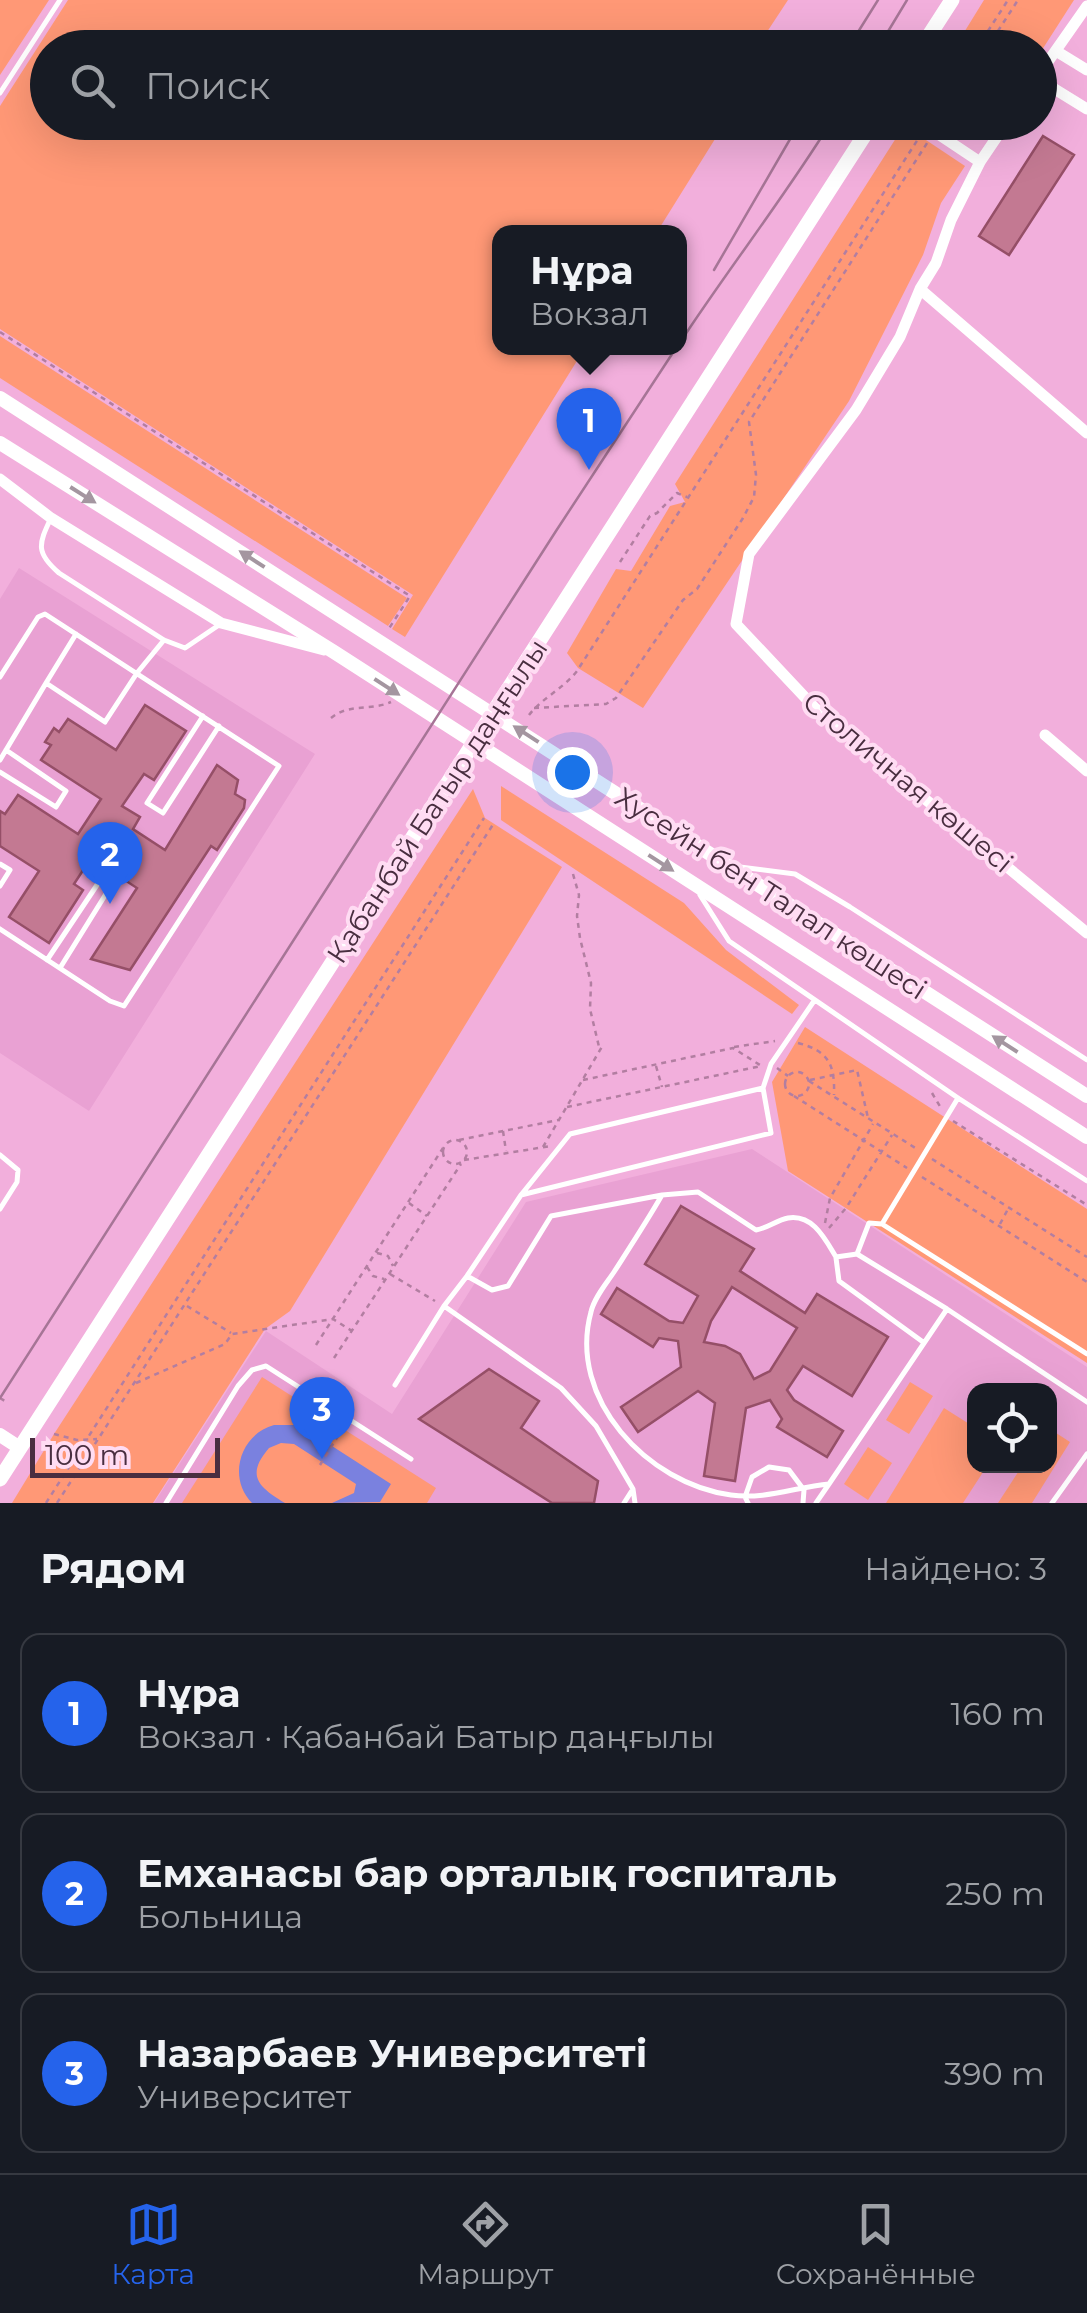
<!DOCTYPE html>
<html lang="ru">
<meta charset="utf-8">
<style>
body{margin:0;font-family:Montserrat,sans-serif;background:#242831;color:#f1f3f6}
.controls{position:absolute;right:30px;bottom:30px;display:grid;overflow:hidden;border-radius:20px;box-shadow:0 10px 40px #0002}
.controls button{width:90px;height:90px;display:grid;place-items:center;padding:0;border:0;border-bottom:2px solid #363941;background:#171b24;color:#f1f3f6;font:50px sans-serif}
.scale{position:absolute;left:30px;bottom:25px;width:190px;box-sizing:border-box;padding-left:10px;border:5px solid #492e40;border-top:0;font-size:28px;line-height:35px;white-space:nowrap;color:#492e40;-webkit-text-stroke:8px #ffdcf3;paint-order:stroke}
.you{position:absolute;left:572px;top:772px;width:35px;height:35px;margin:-25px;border:8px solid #fff;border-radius:50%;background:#1a73e8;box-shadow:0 0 0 15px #1a73e833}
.badge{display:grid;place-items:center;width:65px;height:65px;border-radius:50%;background:#2563eb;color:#fff;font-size:32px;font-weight:700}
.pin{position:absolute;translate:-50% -82px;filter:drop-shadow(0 2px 5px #0008)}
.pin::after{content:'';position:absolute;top:52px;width:35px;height:30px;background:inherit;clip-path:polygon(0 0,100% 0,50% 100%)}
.popup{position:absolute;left:492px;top:225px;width:195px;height:130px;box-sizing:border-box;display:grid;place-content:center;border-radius:20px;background:#171b24;filter:drop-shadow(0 2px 8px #0005);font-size:32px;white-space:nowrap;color:#9ea1a6}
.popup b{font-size:38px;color:#f1f3f6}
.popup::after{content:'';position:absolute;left:50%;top:100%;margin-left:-20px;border:20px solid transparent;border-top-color:#171b24}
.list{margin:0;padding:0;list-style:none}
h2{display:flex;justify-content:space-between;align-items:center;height:130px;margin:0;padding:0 40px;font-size:42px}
h2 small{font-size:32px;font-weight:400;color:#9ea1a6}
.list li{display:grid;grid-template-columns:65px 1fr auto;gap:30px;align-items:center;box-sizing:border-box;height:160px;margin:0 20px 20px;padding:0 20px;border:2px solid #363941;border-radius:20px}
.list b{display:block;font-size:38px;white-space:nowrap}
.list p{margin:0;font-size:32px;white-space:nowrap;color:#9ea1a6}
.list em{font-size:32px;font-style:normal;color:#9ea1a6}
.icon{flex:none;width:55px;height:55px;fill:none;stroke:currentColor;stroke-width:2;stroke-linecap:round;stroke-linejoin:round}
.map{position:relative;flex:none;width:1087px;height:1503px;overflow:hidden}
.search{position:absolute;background:#171b24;box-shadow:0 10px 40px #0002;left:30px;right:30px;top:30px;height:110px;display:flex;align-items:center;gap:25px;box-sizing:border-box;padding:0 35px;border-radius:55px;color:#9ea1a6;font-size:38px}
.sheet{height:670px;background:#171b24}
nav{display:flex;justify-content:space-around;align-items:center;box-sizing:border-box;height:140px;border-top:2px solid #363941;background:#171b24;font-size:28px;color:#9ea1a6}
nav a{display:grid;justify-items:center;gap:5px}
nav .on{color:#2563eb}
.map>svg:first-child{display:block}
</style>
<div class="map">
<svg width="1087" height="1503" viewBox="0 0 1087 1503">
<rect width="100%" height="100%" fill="#f2afdc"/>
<path fill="#e9a1d3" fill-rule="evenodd" d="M19 568 315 754 89 1111 0 1053V599Z
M752 1149 1087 1367V1503H154L266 1331 392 1414 526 1202ZM974 1390H1050V1466H974Z"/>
<path fill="#ff9876" d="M0 0H49L0 75Z
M68 0H788L757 47 48 48V122L725 123 657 232H499V348H585L405 637 392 629 413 595 0 329V106Z
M984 0H1074L1040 53V48L955 47Z
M911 130 965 166 941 203 923 255 849 401 643 708 578 668 567 653 616 569 631 571 670 506 685 502 675 484 898 135Z
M0 336 407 598 388 626 0 378Z
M501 786 684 903 726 950 799 1005 792 1014 501 820Z
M473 789 485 818 562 867 290 1311 265 1329 153 1503H12L54 1434Z
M805 1027 1087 1209V1363L788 1171 772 1082Z
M262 1377 436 1488 427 1503H182Z
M910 1382 933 1396 909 1434 886 1420Z
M944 1408 974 1427V1466H987L963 1503H886Z
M1050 1429 1070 1442 1032 1503H998L1022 1466H1050Z
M868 1447 892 1463 868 1500 844 1484Z"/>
<path fill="#7a81df" d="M274 1425H296L304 1428 391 1484 380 1502 332 1503 354 1493 356 1484 294 1444 281 1443 269 1448C245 1476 259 1487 285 1503H252C227 1478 240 1434 274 1425Z"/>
<path fill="#c37992" stroke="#954f67" stroke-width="2.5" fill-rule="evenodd" d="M1043 136 1074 155 1009 255 979 236Z
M145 705 186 731 154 780 144 774 122 806 140 817 133 829 165 850 217 765 238 780 235 794 245 800 244 808 217 850 211 846 130 970 91 959 137 888 91 858 74 884 83 890 49 943 9 917 39 871 0 846V811L5 814 18 795 78 834 101 799 41 760 51 745 45 742 54 728 59 732 68 719 116 750Z
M681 1206 754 1249 740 1271 805 1313 817 1294 888 1337 852 1396 803 1366 787 1390 794 1400 843 1431 827 1457 777 1427 782 1419 770 1400 746 1408 735 1481 704 1476 715 1403 698 1391 638 1432 621 1407 681 1367 678 1341 659 1338 653 1347 601 1314 617 1288 669 1321 683 1323 698 1296 645 1264ZM732 1287 797 1328 770 1371 754 1379 740 1354 725 1346 704 1342 711 1321Z
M489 1369 539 1401 521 1428 598 1481 594 1503H552L419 1419Z"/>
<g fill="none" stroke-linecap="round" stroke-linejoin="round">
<path stroke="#b27ea1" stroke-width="2.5" stroke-dasharray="5 5" stroke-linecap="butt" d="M977 48 1008 0
M987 48 1018 0
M0 332 410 596 388 630
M620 562 650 516 657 513 677 493 687 497
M534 708 606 704 616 698 683 600 697 589 743 518 754 497 756 475 749 422 929 140
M529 715C542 698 563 689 577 671L920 136
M331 718C349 703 371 711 391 702
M573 874 579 895 577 916 580 938 591 983 590 1009 600 1051
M798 1043C829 1051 835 1065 834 1095
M734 1047 775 1041
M656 1066 662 1087
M777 1068 788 1076
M785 1084a12 12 0 1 1 24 0a12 12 0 1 1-24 0Z
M583 1080 733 1048 760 1065
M810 1080 857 1070 868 1118
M809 1081 917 1149
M932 1093 941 1108
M794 1096 907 1168
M567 1107 761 1066
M953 1121 1087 1205
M503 1131 506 1151
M443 1152a12 12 0 1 1 24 0a12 12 0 1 1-24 0Z
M459 1140 558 1120
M543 1147 603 1045
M932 1159 1087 1257
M464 1160 551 1146
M922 1177 1087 1282
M409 1203 427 1216
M825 1223 830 1198 873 1124
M1000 1224 1008 1209
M829 1228 846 1208 892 1135
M377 1253 388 1256 393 1266
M367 1267 373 1276 384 1279
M390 1274 435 1301
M187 1306 231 1333
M316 1345 443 1148
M334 1358 461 1164
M136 1383 225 1344 232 1334 333 1319 352 1331
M0 1398 8 1403
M54 1434 77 1440 97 1439
M320 1465 338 1436
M46 1503 484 818
M57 1503 494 823"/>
<path stroke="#fff" stroke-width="5" d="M0 93 60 0
M51 518C38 545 36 553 59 573L164 640 185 648 219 625
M76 634 46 683 105 722 137 673 164 640
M0 677 38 617 45 614 279 766 124 1006 110 1001 0 929
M203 716 147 803 163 813 219 726
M0 760 46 683
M0 772 56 807 66 791 6 750
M0 864 10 870 0 886
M740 867 795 874 850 907 1087 1060
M700 895 729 941 958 1098 1087 1181
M47 960 99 882 109 889 60 968
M763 1088 771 1133 521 1195 570 1134 763 1088 771 1064 814 1001
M0 1155 18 1170 17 1182 0 1209
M882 1224 958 1098
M857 1254 836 1257C825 1239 813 1214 788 1218 777 1220 768 1228 756 1230L698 1192 662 1195C647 1221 630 1247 614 1272 606 1284 594 1298 591 1312 567 1399 648 1484 731 1495 764 1500 796 1487 829 1484L947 1309
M836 1258 839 1281 923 1342
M467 1276 492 1290 508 1286 551 1216 662 1195
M444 1306 561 1388 596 1426 633 1489 635 1503
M1087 1354 882 1224 869 1223 857 1254 947 1309 1087 1402
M395 1385 444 1306 467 1276 521 1195
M166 1503 238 1386 252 1370 266 1366 411 1459
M624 1503 631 1492
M748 1503 745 1497 752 1477 769 1467 789 1470 804 1490 803 1503
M816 1503 829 1484
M1052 1503 1087 1454"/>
<path stroke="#fff" stroke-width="11" d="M1056 51 1087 70
M1040 73 1087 6
M1040 80 1087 109
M920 122 980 162 1007 122
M980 162 951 220 936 263 920 289 900 337 856 410 749 554 736 624 815 708 1087 933
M920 289 1087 433
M0 479 51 518 221 623 324 650
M1045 735 1087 771"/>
<path stroke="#fff" stroke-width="14" d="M0 398 1087 1096
M0 443 334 652 1087 1137
M0 1435 20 1448"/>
<path stroke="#fff" stroke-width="15" d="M921 48 952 0
M0 1479 873 122"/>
<path stroke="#a67596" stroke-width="2.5" d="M848 48 878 0
M878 48 907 0
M714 270 800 122
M679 344C728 269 784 198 831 122
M0 1398 556 531 676 348"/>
</g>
<defs><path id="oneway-solid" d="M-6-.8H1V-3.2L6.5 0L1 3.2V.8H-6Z" transform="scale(2.5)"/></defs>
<g fill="#a496a0">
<use href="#oneway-solid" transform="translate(83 495) rotate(32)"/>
<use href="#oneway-solid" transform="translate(252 559) rotate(-147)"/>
<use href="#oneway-solid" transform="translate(387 687) rotate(33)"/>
<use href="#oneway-solid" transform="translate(526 734) rotate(-147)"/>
<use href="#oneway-solid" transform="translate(661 863) rotate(33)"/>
<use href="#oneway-solid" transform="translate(1005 1044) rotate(-147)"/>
</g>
<g text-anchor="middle" stroke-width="8" stroke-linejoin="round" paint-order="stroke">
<g font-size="28" fill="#492e40" stroke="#ffdcf3">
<text transform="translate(908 782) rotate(40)" y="10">Столичная көшесі</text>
<text transform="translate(437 801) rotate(-57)" y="10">Қабанбай Батыр даңғылы</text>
<text transform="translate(771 893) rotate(33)" y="10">Хусейн бен Талал көшесі</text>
</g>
</g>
</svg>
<div class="controls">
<button><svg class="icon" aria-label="locate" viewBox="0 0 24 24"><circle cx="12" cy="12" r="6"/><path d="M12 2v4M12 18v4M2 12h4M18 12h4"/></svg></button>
</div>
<div class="scale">100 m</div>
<div class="you"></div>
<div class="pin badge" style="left:589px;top:470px">1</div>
<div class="popup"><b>Нұра</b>Вокзал</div>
<div class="pin badge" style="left:110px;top:904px">2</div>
<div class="pin badge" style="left:322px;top:1459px">3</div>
<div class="search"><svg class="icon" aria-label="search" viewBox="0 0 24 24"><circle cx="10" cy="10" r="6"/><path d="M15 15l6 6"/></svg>Поиск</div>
</div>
<section class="sheet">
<h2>Рядом<small>Найдено: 3</small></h2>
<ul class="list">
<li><span class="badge">1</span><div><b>Нұра</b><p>Вокзал · Қабанбай Батыр даңғылы</p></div><em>160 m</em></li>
<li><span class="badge">2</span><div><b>Емханасы бар орталық госпиталь</b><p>Больница</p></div><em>250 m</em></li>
<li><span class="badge">3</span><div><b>Назарбаев Университеті</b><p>Университет</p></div><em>390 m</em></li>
</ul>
</section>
<nav>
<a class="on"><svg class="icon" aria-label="map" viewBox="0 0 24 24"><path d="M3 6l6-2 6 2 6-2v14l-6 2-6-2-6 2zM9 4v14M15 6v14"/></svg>Карта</a>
<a><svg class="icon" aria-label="directions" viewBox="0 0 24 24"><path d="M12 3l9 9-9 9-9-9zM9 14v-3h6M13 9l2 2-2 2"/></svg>Маршрут</a>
<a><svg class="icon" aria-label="saved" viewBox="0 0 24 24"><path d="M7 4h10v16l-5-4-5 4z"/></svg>Сохранённые</a>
</nav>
